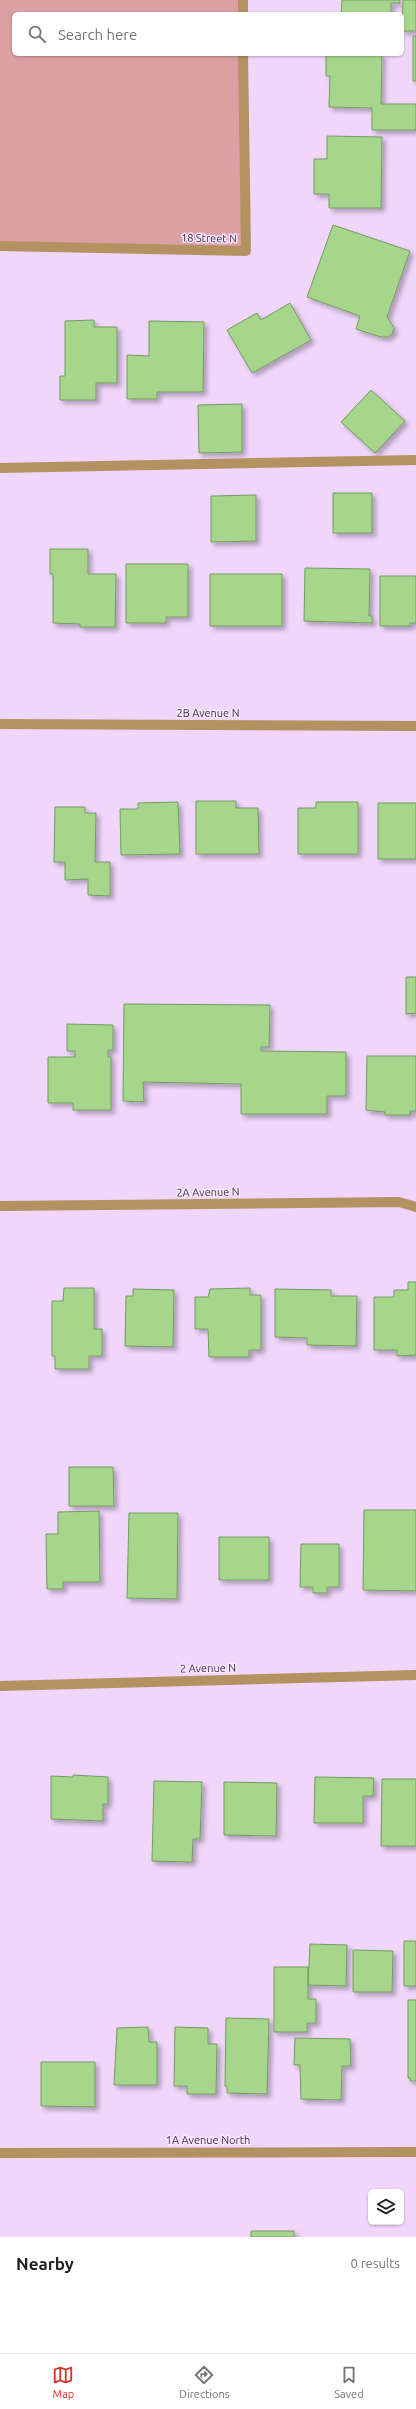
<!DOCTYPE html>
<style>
body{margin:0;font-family:Ubuntu,sans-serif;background:#f6f6f6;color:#202124}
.controls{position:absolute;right:12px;bottom:12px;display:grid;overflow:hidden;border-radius:6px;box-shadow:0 1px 3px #0004}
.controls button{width:36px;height:36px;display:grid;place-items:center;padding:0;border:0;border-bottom:1px solid #e0e0e0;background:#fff;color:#202124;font:20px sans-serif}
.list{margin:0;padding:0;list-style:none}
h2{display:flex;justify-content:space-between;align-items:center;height:52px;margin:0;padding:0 16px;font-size:17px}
h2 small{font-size:13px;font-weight:400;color:#757577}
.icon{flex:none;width:22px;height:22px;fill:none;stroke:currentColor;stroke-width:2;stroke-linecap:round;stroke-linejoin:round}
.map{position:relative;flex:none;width:416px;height:2237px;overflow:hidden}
.search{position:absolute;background:#fff;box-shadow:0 1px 3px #0004;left:12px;right:12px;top:12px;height:44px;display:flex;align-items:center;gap:10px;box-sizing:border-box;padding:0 14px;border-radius:6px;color:#757577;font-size:15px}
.sheet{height:116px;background:#fff}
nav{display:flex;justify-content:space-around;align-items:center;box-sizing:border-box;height:56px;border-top:1px solid #e0e0e0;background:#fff;font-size:11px;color:#757577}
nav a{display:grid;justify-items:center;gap:2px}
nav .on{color:#d93025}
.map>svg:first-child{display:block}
</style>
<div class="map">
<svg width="416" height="2237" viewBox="0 0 416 2237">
<defs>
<filter id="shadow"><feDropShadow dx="3.5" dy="3.5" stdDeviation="2" flood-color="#0004"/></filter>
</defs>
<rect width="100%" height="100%" fill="#efd6fa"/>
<path fill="#dca0a4" d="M0 0H243V14H14V54H243L246 251 0 246Z"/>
<path fill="#a6d68c" stroke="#749a60" filter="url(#shadow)" d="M342 0H400V3H391V14H341Z
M403 0H416V31H402Z
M413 36H416V81H413Z
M326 54H382L381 104H416V130H372V108L329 107 330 76H326Z
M327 136 382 137 381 208H329V194H314V159H327Z
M333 225 410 251 387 317 394 328 392 334 388 337H381L356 329 360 316 307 297Z
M290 303 311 340 252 373 227 330 257 313 261 320Z
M94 320V327H117V383H96V400H60V376H65V321Z
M149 321 204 322 203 392H157V399H127V355L149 356Z
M371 390 405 421 375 453 341 422Z
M242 404V452L199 453 198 405Z
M333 493H372V533H333Z
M256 495V541L211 542V496Z
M50 549H88V574H116L115 627H80V624L53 623V574H50Z
M126 564H188V617H166V623H126Z
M305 568 370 569 369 616H372V623L304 621Z
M210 574H282V626H210Z
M380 576H416V623H410V626H380Z
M196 801H236V808H258L259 854H196Z
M178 802 180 854 121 855 120 809H138V803Z
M316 802H358V854H298V808H316Z
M378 803H416V859H378Z
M55 807H85V813H96L95 862H110V896L88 895V879L65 880V862H54Z
M406 977H416V1013L406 1014Z
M124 1004 270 1005 269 1047H261V1051L346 1052V1096H327V1114H241V1084L143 1082 144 1102 123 1101Z
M67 1024 113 1025V1050H108V1057H111V1110H73V1103H48V1057H75V1051H67Z
M367 1056H416V1111H410V1115H385V1112L366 1110Z
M408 1282H416V1355L397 1356V1350H374V1297H394V1290H408Z
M64 1288H94V1329H102V1356H89V1369H55V1356H52V1301H63Z
M250 1288V1295H261V1350H249V1357H209L208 1329H195V1297H208L210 1289Z
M133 1289 174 1290 173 1347 125 1346 126 1296H133Z
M275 1289 331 1290V1296H357L356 1346 307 1345V1338L275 1337Z
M69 1467H113L114 1506H69Z
M364 1510H416V1591L363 1590Z
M99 1511 100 1582H63V1589H47L46 1534H58V1512Z
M129 1513H178L177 1599 127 1598Z
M219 1537H269V1580H219Z
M301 1544H339V1587H327V1593H313V1587H300Z
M73 1775 108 1777V1804H103V1821L51 1819V1776L73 1777Z
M315 1777 374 1778 373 1796H363V1823H314Z
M382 1779H416V1846H381Z
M154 1781 202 1782 200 1839H193L192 1862 152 1861Z
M224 1782 277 1783 276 1836 224 1835Z
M404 1941H416V1986H404Z
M310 1944 347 1945 346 1986 308 1985Z
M353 1950 393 1951 392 1992H353Z
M274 1967H308V1999H316V2023H307V2032H274Z
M408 2000H416V2081H410V2078H408Z
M226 2018 269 2019 267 2094 227 2093V2086H225Z
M148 2027 149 2042H157V2085H114L117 2028Z
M175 2027 208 2028V2044H217L216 2094H187V2086H174Z
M295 2038 350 2039 351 2066H342L341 2100 301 2099 300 2065H294Z
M41 2062H95V2107L41 2106Z
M251 2231H294V2237H251Z"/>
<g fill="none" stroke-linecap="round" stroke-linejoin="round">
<path stroke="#b39160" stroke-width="10" d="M243 0V14
M0 246 246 251 243 54
M0 468 416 460
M0 724 416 726
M0 1206 399 1202 416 1207
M0 1686 416 1675
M0 2153 416 2152"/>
</g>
<g text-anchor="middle" stroke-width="3" stroke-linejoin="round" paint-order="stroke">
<g font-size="11" fill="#413048" stroke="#f7e7ff">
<text transform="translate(209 238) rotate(1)" y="4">18 Street N</text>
<text x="208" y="717">2B Avenue N</text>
<text transform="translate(208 1192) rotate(-1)" y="4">2A Avenue N</text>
<text transform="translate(208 1668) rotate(-1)" y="4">2 Avenue N</text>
<text x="208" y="2144">1A Avenue North</text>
</g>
</g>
</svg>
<div class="controls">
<button><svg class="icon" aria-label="layers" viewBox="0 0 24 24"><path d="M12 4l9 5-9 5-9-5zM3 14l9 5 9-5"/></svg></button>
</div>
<div class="search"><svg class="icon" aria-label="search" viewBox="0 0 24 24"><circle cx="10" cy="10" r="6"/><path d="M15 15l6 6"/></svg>Search here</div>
</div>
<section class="sheet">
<h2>Nearby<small>0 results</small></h2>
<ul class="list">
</ul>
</section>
<nav>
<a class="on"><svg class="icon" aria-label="map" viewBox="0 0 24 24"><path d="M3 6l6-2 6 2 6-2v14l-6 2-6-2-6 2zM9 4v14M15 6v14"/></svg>Map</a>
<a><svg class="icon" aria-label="directions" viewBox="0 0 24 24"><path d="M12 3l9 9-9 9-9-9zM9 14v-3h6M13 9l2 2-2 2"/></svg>Directions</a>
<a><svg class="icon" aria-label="saved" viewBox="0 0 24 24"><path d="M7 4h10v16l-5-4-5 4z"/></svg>Saved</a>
</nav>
